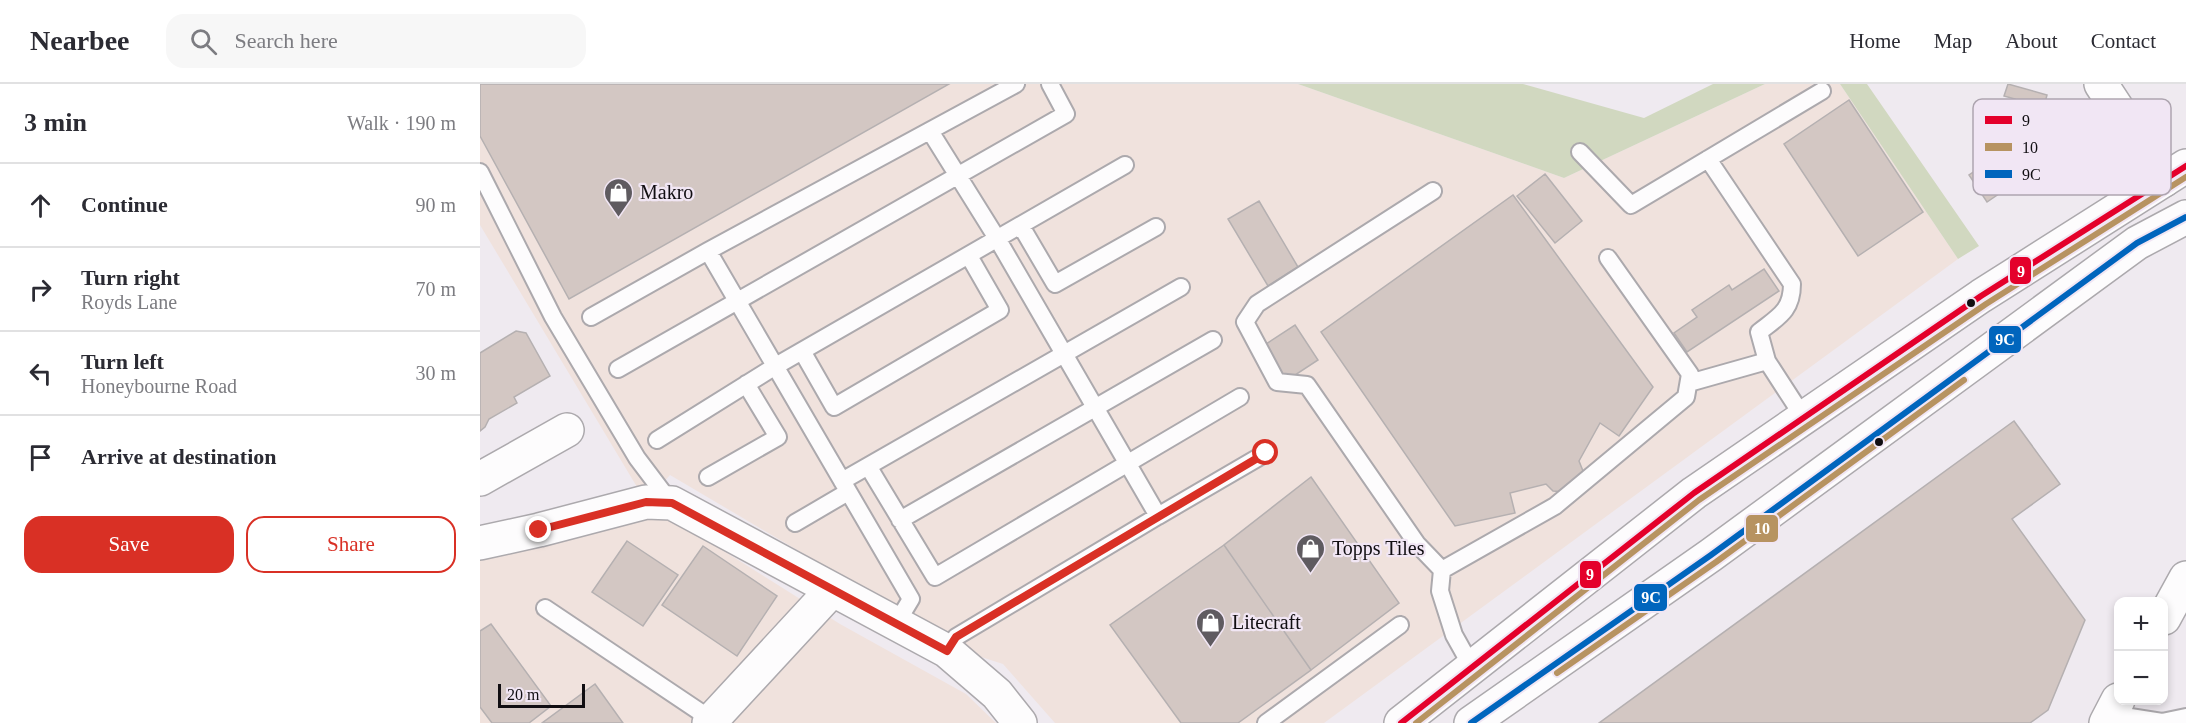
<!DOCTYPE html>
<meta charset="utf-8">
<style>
body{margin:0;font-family:Georgia,serif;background:#f7f7f7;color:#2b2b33}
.controls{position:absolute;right:18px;bottom:18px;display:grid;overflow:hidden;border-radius:12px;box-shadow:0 3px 9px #0003}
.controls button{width:54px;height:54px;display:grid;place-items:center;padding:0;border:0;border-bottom:2px solid #e1e1e2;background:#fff;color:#2b2b33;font:30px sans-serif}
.scale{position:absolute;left:18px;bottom:15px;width:87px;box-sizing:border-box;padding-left:6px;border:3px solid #110e12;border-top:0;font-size:16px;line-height:21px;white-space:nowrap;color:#110e12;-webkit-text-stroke:4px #f1e6f4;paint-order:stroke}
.stop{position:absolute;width:18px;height:18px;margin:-14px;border:4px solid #d93025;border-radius:50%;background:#fff}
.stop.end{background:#d93025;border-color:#fff;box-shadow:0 2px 6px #0008}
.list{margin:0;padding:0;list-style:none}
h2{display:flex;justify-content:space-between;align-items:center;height:78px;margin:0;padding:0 24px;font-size:26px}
h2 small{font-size:20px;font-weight:400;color:#7c7c81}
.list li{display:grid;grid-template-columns:39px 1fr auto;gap:18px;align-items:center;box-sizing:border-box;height:84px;padding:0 24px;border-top:2px solid #e1e1e2}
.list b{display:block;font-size:22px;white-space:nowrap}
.list p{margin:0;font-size:20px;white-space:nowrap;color:#7c7c81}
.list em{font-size:20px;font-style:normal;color:#7c7c81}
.actions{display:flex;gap:12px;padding:18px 24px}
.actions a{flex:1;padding:14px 0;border:2px solid #d93025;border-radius:18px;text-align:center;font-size:21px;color:#d93025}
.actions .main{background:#d93025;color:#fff}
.icon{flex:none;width:33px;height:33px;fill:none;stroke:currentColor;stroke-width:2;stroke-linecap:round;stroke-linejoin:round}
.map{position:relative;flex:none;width:1706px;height:639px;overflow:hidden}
header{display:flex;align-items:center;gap:36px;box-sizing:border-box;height:84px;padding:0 30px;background:#fff;border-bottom:2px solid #e1e1e2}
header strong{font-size:28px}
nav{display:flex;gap:33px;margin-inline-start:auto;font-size:21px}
.search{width:420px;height:54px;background:#f7f7f7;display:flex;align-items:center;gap:15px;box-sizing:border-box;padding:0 21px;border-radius:18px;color:#7c7c81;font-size:22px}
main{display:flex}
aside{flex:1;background:#fff}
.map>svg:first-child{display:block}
</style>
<header>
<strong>Nearbee</strong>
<div class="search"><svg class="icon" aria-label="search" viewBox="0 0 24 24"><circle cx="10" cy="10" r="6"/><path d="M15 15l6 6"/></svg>Search here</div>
<nav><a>Home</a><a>Map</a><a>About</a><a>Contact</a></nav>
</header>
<main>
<aside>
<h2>3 min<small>Walk · 190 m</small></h2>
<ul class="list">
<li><svg class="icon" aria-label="ahead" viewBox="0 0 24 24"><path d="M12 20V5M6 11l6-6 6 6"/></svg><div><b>Continue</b></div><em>90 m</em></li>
<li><svg class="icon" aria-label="right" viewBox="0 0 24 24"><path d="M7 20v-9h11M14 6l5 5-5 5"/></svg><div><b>Turn right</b><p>Royds Lane</p></div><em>70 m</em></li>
<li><svg class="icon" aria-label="left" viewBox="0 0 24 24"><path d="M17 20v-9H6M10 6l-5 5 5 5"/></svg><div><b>Turn left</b><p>Honeybourne Road</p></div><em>30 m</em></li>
<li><svg class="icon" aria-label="arrive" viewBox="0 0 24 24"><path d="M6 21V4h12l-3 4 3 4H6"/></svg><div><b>Arrive at destination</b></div></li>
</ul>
<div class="actions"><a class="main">Save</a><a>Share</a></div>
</aside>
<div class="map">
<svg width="1706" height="639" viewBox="0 0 1706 639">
<rect width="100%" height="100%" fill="#efeaf0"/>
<path fill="#f0e2dd" d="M0 0H818L1084 94 1285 0H1360L1478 175 844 639H575L523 580 495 571 190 391 166 418 360 540 486 610 516 639H0V459L166 418 0 141Z"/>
<path fill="#d1d8c0" d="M818 0H1043L1164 34 1233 0H1285L1084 94Z
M1360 0H1387L1499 162 1478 175Z"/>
<path fill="#d3c7c3" stroke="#b5b0b1" stroke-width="1.5" d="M0 0H469L89 215 0 52Z
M1528 0 1567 11 1561 34 1532 26 1535 15 1524 12Z
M1369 16 1443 128 1378 172 1304 60Z
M1508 78 1526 105 1507 118 1489 91Z
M1065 90 1102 137 1075 159 1037 112Z
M1033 111 1173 303 1139 352 1120 339 1099 377 1103 387 1098 397 1085 408 1073 407 1066 400 1030 409 1035 429 975 442 841 248Z
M779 117 818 183 788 202 748 135Z
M1284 185 1299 207 1207 268 1194 249 1217 233 1212 226 1249 201 1252 206Z
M815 241 838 276 806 297 783 262Z
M36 247 46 249 70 292 34 313 37 319 9 335 5 343 0 347V269Z
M1534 337 1580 400 1532 435 1605 536 1568 626 1550 639H1119Z
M831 393 919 519 831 586 744 461Z
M147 457 198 491 163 542 112 508Z
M744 461 831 586 758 639H701L630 541Z
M223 462 297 512 257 572 182 521Z
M11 540 71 622 49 639H12L0 623V547Z
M115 600 143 639H62Z"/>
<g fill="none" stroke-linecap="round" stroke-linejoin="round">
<defs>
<path id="lane" d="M450 47 518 156 678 432 476 553 467 567
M1100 68 1151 121 1342 7
M1228 75 1312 200C1312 227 1298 233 1279 248L1287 277 1324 334
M0 88 73 233 157 374 191 419
M953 107 777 220 765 238 797 298 827 301 937 460 962 486
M541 142 575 200 676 143
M228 167 431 515 416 540
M111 233 228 167 536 0
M322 267 354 323 520 226 489 172
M138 285 586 30 570 0
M1209 299 1287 277
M177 356 294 283 645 81
M388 382 455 493 760 313
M228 393 298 353 266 300
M362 397 701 203
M678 432 786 369
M420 436 733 256
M315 439 368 408
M65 524 232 636
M993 585 974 551 960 507 962 486 1075 422 1206 313 1210 290 1128 174
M1631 630 1682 638 1706 633
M786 639 920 541"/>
<path id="street" d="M1621 0 1684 96
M0 395 87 346
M0 459 59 446 166 418 192 419 467 567 517 610 540 639
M229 639 351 507"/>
<path id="primary" d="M1684 534 1706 494
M1626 639 1638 616"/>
<path id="highway" d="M921 639 1214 409 1501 212 1706 82
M991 639 1231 471 1657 159 1706 133"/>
</defs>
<use href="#lane" stroke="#aca9ad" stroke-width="20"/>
<use href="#street" stroke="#aca9ad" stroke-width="36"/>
<use href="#primary" stroke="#aca9ad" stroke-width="36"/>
<use href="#highway" stroke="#aca9ad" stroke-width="36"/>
<use href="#lane" stroke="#fdfcfd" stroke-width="16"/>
<use href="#street" stroke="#fdfcfd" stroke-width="33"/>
<use href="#primary" stroke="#fdfcfd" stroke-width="33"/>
<use href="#highway" stroke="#fdfcfd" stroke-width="33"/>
<defs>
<path id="bus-1" d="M921 639 1214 409 1501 212 1706 82"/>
<path id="bus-2" d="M1077 589 1236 478 1484 296
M936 639 1219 416 1506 220 1706 93"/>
<path id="bus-3" d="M991 639 1231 471 1657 159 1706 133"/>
</defs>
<use href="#bus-1" stroke="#f1e6f4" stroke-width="10"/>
<use href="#bus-2" stroke="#f1e6f4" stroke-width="10"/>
<use href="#bus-3" stroke="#f1e6f4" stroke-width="10"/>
<use href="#bus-1" stroke="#e4002b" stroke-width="6"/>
<use href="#bus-2" stroke="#b79361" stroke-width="6"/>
<use href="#bus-3" stroke="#0065bd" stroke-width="6"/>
</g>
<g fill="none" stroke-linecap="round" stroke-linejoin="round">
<path stroke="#d93025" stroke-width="8" d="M59 446 166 418 192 419 467 567 476 553 786 369"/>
</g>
<defs>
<symbol id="shop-pin" viewBox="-11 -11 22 30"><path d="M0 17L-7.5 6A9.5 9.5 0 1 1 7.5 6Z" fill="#5f5b60" stroke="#f1e6f4"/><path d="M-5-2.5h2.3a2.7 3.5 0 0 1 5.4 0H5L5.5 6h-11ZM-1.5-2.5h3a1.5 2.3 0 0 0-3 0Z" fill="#fff"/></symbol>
</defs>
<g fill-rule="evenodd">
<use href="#shop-pin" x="122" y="92" width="33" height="45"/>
<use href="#shop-pin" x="814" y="448" width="33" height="45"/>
<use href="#shop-pin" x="714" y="522" width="33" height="45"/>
</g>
<g fill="#110e12" stroke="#f1e6f4" stroke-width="2">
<circle cx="1491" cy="219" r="5"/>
<circle cx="1399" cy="358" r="5"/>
</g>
<g text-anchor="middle" stroke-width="4.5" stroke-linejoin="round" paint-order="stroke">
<g font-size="20" fill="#110e12" stroke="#f1e6f4" text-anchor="start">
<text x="160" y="115">Makro</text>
<text x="852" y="471">Topps Tiles</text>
<text x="752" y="545">Litecraft</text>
</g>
</g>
<rect x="1493" y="15" width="198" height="96" rx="9" fill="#f1e6f4" stroke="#aea5b0" stroke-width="1.5"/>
<rect x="1505" y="32" width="27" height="8" fill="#e4002b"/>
<rect x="1505" y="59" width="27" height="8" fill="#b79361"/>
<rect x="1505" y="86" width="27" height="8" fill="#0065bd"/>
<g font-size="16" fill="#110e12">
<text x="1542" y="42">9</text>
<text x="1542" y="69">10</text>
<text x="1542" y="96">9C</text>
</g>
<g stroke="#f1e6f4" stroke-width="2">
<rect x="1529" y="172" width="23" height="29" rx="6" fill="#e4002b"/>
<rect x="1508" y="241" width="34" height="29" rx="6" fill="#0065bd"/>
<rect x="1265" y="430" width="34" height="29" rx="6" fill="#b79361"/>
<rect x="1099" y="476" width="23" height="29" rx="6" fill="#e4002b"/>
<rect x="1153" y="499" width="35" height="29" rx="6" fill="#0065bd"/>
</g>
<g font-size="16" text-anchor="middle" font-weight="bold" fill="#fff">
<text x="1541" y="193">9</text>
<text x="1525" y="261">9C</text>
<text x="1282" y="450">10</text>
<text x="1110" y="496">9</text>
<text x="1171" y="519">9C</text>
</g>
</svg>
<div class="controls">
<button>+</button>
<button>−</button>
</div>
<div class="scale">20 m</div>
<div class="stop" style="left:786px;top:369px"></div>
<div class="stop end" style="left:59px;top:446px"></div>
</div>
</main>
